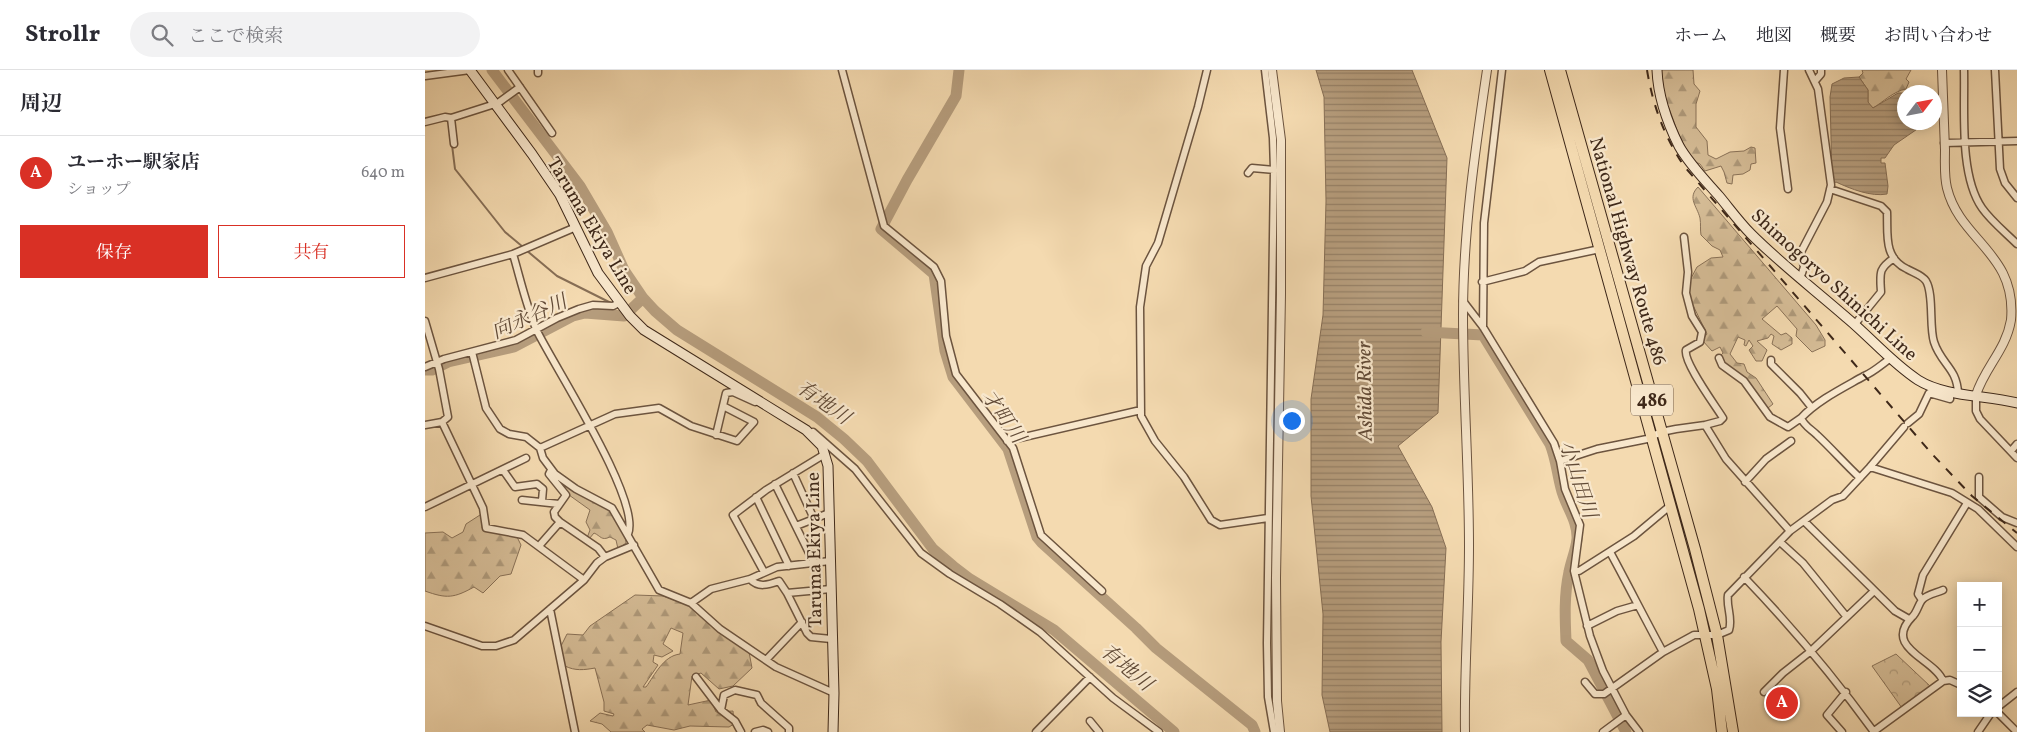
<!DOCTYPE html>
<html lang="ja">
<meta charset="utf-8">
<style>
body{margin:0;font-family:Vollkorn,"Noto Serif JP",serif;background:#f2f2f3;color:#2b2b33}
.controls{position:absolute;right:15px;bottom:15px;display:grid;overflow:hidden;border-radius:0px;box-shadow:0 2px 12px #0003}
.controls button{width:45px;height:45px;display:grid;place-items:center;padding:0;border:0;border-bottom:1px solid #e1e1e2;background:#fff;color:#2b2b33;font:25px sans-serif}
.compass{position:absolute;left:1472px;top:15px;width:45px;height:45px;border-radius:50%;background:#fff;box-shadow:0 2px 12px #0003;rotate:58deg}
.you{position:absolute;left:866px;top:350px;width:18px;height:18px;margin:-12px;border:4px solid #fff;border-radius:50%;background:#1a73e8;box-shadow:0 0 0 8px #1a73e833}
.badge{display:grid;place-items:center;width:32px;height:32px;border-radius:50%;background:#d93025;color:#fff;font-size:16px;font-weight:700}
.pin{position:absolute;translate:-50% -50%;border:2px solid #fff;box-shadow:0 1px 5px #0006}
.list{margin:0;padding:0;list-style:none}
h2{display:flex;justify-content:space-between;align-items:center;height:65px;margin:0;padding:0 20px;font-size:21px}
h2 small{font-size:16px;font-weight:400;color:#7c7c81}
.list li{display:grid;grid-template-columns:32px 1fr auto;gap:15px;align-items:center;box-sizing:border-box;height:75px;padding:0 20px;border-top:1px solid #e1e1e2}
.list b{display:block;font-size:19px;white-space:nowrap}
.list p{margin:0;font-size:16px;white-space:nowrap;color:#7c7c81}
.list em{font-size:16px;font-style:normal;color:#7c7c81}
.actions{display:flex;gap:10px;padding:15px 20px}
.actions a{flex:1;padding:11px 0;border:1px solid #d93025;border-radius:0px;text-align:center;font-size:18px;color:#d93025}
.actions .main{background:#d93025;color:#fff}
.icon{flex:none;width:28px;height:28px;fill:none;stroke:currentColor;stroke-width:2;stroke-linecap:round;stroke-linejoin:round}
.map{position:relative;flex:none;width:1592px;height:662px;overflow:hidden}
header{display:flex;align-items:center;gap:30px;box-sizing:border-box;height:70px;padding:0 25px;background:#fff;border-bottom:1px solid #e1e1e2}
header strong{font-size:24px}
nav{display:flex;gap:28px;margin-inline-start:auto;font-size:18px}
.search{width:350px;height:45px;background:#f2f2f3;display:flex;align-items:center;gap:12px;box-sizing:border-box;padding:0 18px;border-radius:28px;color:#7c7c81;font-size:19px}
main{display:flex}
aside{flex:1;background:#fff}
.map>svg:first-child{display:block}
</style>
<header>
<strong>Strollr</strong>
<div class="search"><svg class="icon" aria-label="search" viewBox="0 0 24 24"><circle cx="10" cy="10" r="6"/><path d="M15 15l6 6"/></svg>ここで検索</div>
<nav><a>ホーム</a><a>地図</a><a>概要</a><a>お問い合わせ</a></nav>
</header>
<main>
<aside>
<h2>周辺<small></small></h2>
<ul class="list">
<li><span class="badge">A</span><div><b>ユーホー駅家店</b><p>ショップ</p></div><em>640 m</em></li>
</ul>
<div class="actions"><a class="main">保存</a><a>共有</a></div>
</aside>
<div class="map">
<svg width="1592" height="662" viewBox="0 0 1592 662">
<defs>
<pattern id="forest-firs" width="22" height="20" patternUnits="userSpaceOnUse" patternTransform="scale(1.25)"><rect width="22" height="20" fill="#d5bc96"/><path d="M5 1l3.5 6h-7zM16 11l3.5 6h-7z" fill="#ae997a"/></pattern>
<pattern id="park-crowns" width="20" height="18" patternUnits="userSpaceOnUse" patternTransform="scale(1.25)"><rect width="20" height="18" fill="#d5bc96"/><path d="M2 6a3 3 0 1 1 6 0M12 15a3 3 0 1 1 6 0" fill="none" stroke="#ae997a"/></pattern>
<pattern id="water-rules" width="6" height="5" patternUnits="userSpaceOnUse" patternTransform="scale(1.25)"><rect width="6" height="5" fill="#b69d7d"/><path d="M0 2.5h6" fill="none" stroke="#958066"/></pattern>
</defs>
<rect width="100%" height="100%" fill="#f4dab0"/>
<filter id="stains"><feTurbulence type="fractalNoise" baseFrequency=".004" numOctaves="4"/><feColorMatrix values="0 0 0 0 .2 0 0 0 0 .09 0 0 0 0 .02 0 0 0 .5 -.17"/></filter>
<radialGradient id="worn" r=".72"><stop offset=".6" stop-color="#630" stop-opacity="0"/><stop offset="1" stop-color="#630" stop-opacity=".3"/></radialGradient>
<path fill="url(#forest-firs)" stroke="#8a7258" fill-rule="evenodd" d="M1234 0H1268L1269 14 1275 21 1271 34V57L1282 71 1283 85 1291 89 1305 82 1319 81 1326 77 1330 78 1331 93 1326 94 1325 100 1318 104 1308 105 1307 114 1302 113 1299 102 1296 96 1280 101 1275 94 1266 90 1252 60 1244 38 1238 29Z
M1437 0H1486L1481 9 1484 12 1481 19C1469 21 1458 32 1448 38L1443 33V20L1434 7 1438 3Z
M1273 117 1391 255 1400 270V276L1387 282 1371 266 1372 259 1352 236 1337 249 1356 265 1361 263 1367 268V274L1356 280 1347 274 1349 266 1346 264 1343 268 1332 271 1342 280 1337 291H1331L1324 280 1328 276 1324 270 1321 276 1319 275 1320 270 1313 267 1305 284 1312 293 1319 294 1322 302 1331 308 1348 334 1343 338 1320 309 1300 295 1295 286 1298 283 1295 277 1287 281 1277 270 1282 264 1263 225 1264 212 1272 197 1286 188 1298 187 1295 180 1287 176 1276 165C1275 160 1276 154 1275 148 1272 136 1262 128 1273 117Z
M127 406 186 439 200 465 201 473 193 479 191 470 185 467C176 471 176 466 169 463L164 469 162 468 165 460 161 452 165 440 144 425 139 416Z
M55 445 58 449 57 458 91 465 96 475 86 504 75 506 58 523 49 517C29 528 22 529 0 521V463L18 462 27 468 38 462 41 454Z
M210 525 238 526 267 536 324 582 327 598 308 616 294 619 276 603 267 606 263 635 286 630 291 642 308 641 309 654 304 657 265 656 249 660 222 655 217 659 220 662H186L177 654 165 651 175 643 188 646 189 644 179 641V632L170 598C159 600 150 601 140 596L134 580 142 564 158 565 165 556ZM246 558 258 563 255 584C238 586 230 605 221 617H218L233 595 228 592 229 585 237 587 248 581 238 574Z"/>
<path fill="url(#park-crowns)" stroke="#8a7258" d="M1471 584 1506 617 1477 638 1447 596Z"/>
<path fill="url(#water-rules)" stroke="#866e55" d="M891 0H987L1022 88 1013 343 973 376 1007 437 1021 478 1016 572 1017 662H905L897 625 898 544 886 426V329L898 245 901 131 899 27Z
M1434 7 1443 20V32L1448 38 1473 23H1479L1480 52 1501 53 1469 75 1460 88H1456V93H1460L1463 116 1462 124C1446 127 1426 119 1411 112L1409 113 1407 109 1405 27 1407 14 1419 8Z"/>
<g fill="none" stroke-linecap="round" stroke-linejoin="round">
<path stroke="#866e55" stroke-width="2" d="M27 75 30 99 80 162 98 177
M101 180 132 206 186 233
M189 245V240"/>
<path stroke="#b69d7d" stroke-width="11" d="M67 0 155 116 182 162 199 200 218 228 230 241 252 260 392 347 419 369 442 391 508 479 528 496 545 509 629 560 749 662
M534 0 531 26 482 110 456 159 509 204 520 281 528 307 583 379 612 467 617 473 711 558 731 578 827 655 830 662
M1001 262 1058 265 1125 374C1131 389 1132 403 1136 418 1140 436 1153 450 1152 469 1151 480 1146 491 1144 502 1139 525 1140 548 1141 571L1163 590 1201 662
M0 300H7L23 292 89 277 148 246 160 243 199 246 218 228"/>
<defs>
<path id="minor" d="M83 0 127 63
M113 0V3
M417 0 459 156 509 197 516 211 521 266 531 304 588 378 616 465 677 521
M782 0 773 37 733 173 721 196 715 237 716 346 730 371 759 407 786 450 795 455 843 448
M840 0 848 68 849 100 842 573 843 627 849 662
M1359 0 1355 58 1363 119
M1539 0C1540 40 1534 105 1557 138 1566 151 1581 163 1592 174
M1570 0 1575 99 1580 113 1592 128
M0 6 45 0
M1390 11 1396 4V0
M0 52 20 47 26 48
M1519 73 1592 71
M29 74 26 48 73 33 95 17
M823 103 827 98 849 100
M1405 119 1456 136 1462 142C1463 163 1458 188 1482 199 1489 203 1497 205 1501 211 1509 224 1504 257 1509 272 1516 294 1532 298 1533 323
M88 184C95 208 102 239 112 261 129 296 217 431 203 464
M0 208 88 184 151 157
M1375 209 1379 197 1376 182 1402 132 1406 115 1393 19 1384 0
M1057 212 1100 201 1114 192 1175 179
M1038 231 1058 257 1129 373 1135 391 1140 419 1155 455 1149 501 1165 566 1178 601 1201 645 1214 662
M0 251 14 299 23 347 17 352 0 355
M1430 254 1456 222C1455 203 1453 199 1469 188
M1058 257 1059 153 1077 0
M47 282 61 338 75 359 84 364 101 367 115 378 190 344 234 338 266 356 312 371 329 352 298 336
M1294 288 1297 295 1319 311 1345 347 1363 357 1376 348
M1346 290V294L1375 323 1387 338
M0 297 19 289 91 270 132 248 154 239 168 235 188 236 194 233
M1551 325V341L1555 349 1592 388
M17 352 58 438 61 458 98 465 159 510
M1483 353 1494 344 1504 323 1525 329V323
M1280 355 1301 389 1365 461
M388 362 430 399 496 483 525 504 575 534 615 562 688 628 734 662
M291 365 301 323 308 322 330 332
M582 371 716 340
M115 378 118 388 130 404 151 419 187 438 234 520 266 533 295 559 351 597 409 623
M1586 381 1592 374
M1135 391 1172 379 1222 369 1236 362 1251 359 1280 355 1295 351 1298 348C1290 335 1258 292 1261 280L1275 272 1277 262 1267 246 1261 223 1263 202 1259 167
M1445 397 1527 423 1553 439 1592 477
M78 400 90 417 112 414 118 419 117 431
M368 403 389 449
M1554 407V427L1577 447 1592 453
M1435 408C1420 394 1407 379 1392 365 1386 359 1379 356 1376 348 1393 330 1418 318 1439 306 1449 302 1457 294 1466 288
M1320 412 1341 389 1366 371
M350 414 389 493
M331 427 364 496
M97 430 134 434
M0 437 101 388
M1379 451 1470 541 1484 549
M135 452 173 478 180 487
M371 456 404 443
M1355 472 1378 493 1421 546
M114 476 135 452 130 447 129 442 141 425 124 404 126 400
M1185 482C1203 515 1220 549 1238 582
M1149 501H1154L1209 466 1246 435
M339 502 308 445 341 420 400 384
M1319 507C1366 556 1409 607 1449 662
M325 509C333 518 343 515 354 511L362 523 406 519
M362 523 382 563 386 567 406 569
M1497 530 1493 524 1498 505 1542 433
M266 533 286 519 325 509 352 497 405 491
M125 539 150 662
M0 556 57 576H71L89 570 159 510 172 493 180 487 209 475
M1162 556 1192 541 1213 535
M341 590 377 552
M271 607 296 640 310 651 316 662
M1518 611C1510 589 1457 578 1487 547 1492 543 1493 535 1497 530 1502 524 1512 523 1518 520
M1160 612 1170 624H1179L1238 582 1269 565H1292L1304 560C1308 548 1301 537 1303 525L1365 461 1407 430 1418 426 1445 397 1479 357
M1339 622 1358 603 1386 581 1449 521
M1573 637 1592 622
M296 640 299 625 310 620 332 625 336 633 364 658V662
M1573 643 1592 662
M665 651 674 662
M330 662 338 660 343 662
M611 662 665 607
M1178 662 1201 645
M1417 662 1402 645 1421 622
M1448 662 1518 611 1525 610 1536 615
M1553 662 1566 643"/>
<path id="tertiary" d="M847 0 856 70V224L851 508 852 631 855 662
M1517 0C1518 27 1519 53 1520 80 1520 92 1519 106 1522 118 1535 171 1592 183 1586 250 1581 280 1560 297 1551 325
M1040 662C1039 600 1044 538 1044 476 1044 399 1038 322 1038 245 1038 163 1050 81 1062 0"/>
<path id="secondary" d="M45 0 107 84 135 125 173 203 205 246 219 260 381 360 397 376 403 396 409 623 408 662
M1232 0C1233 25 1243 54 1254 76 1264 94 1280 110 1294 126 1304 138 1314 152 1326 164 1356 194 1390 220 1422 248 1446 268 1467 293 1493 310 1520 327 1561 325 1592 333"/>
<path id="trunk" d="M1125 0 1274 539 1292 619 1297 662
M1135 0 1270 479 1292 565 1308 662"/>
</defs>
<use href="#minor" stroke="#6c543f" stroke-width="9"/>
<use href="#tertiary" stroke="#6c543f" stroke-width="10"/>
<use href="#secondary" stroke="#3e2819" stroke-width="11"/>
<use href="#trunk" stroke="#3e2819" stroke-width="12"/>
<use href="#minor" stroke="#f8e7cc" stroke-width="6"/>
<use href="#tertiary" stroke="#f8e7cc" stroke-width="8"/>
<use href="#secondary" stroke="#f8e7cc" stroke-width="9"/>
<use href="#trunk" stroke="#f4dab0" stroke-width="10"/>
<path stroke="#3e2819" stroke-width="2" stroke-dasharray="9 9" stroke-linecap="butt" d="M1222 0C1228 36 1239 66 1259 96L1507 384 1547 426 1592 463"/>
</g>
<g text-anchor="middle" stroke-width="4.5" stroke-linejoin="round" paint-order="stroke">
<rect fill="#f8e7cc" stroke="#76614f" stroke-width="1" x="1206" y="314.5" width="42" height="31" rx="4"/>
<g font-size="18" font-weight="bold" fill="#3e2819">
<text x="1227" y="336">486</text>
</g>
<g font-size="19" fill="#3e2819" stroke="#f8e7cc">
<text transform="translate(168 155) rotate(59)" y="7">Taruma Ekiya Line</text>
<text transform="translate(1204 181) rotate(74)" y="7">National Highway Route 486</text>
<text transform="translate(1410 214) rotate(42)" y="7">Shimogoryo Shinichi Line</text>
<text transform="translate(388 480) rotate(-91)" y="7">Taruma Ekiya Line</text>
</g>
<g font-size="20" font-style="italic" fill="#624b37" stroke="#f8e7cc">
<text transform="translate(104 246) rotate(-24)" y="7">向永谷川</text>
<text transform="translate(939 321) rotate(-91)" y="7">Ashida River</text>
<text transform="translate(399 332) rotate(35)" y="7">有地川</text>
<text transform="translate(579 346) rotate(55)" y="7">才町川</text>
<text transform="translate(1154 409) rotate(72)" y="7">小山田川</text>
<text transform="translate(702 597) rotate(40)" y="7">有地川</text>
</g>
</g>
<rect width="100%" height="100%" filter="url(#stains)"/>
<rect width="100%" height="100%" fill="url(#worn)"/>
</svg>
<div class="controls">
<button>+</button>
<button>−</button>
<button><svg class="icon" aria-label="layers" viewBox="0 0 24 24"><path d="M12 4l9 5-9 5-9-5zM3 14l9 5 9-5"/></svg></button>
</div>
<svg class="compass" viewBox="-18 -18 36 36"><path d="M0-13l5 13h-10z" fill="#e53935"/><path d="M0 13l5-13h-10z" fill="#7c7c81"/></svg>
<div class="you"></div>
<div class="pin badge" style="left:1357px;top:633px">A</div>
</div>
</main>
